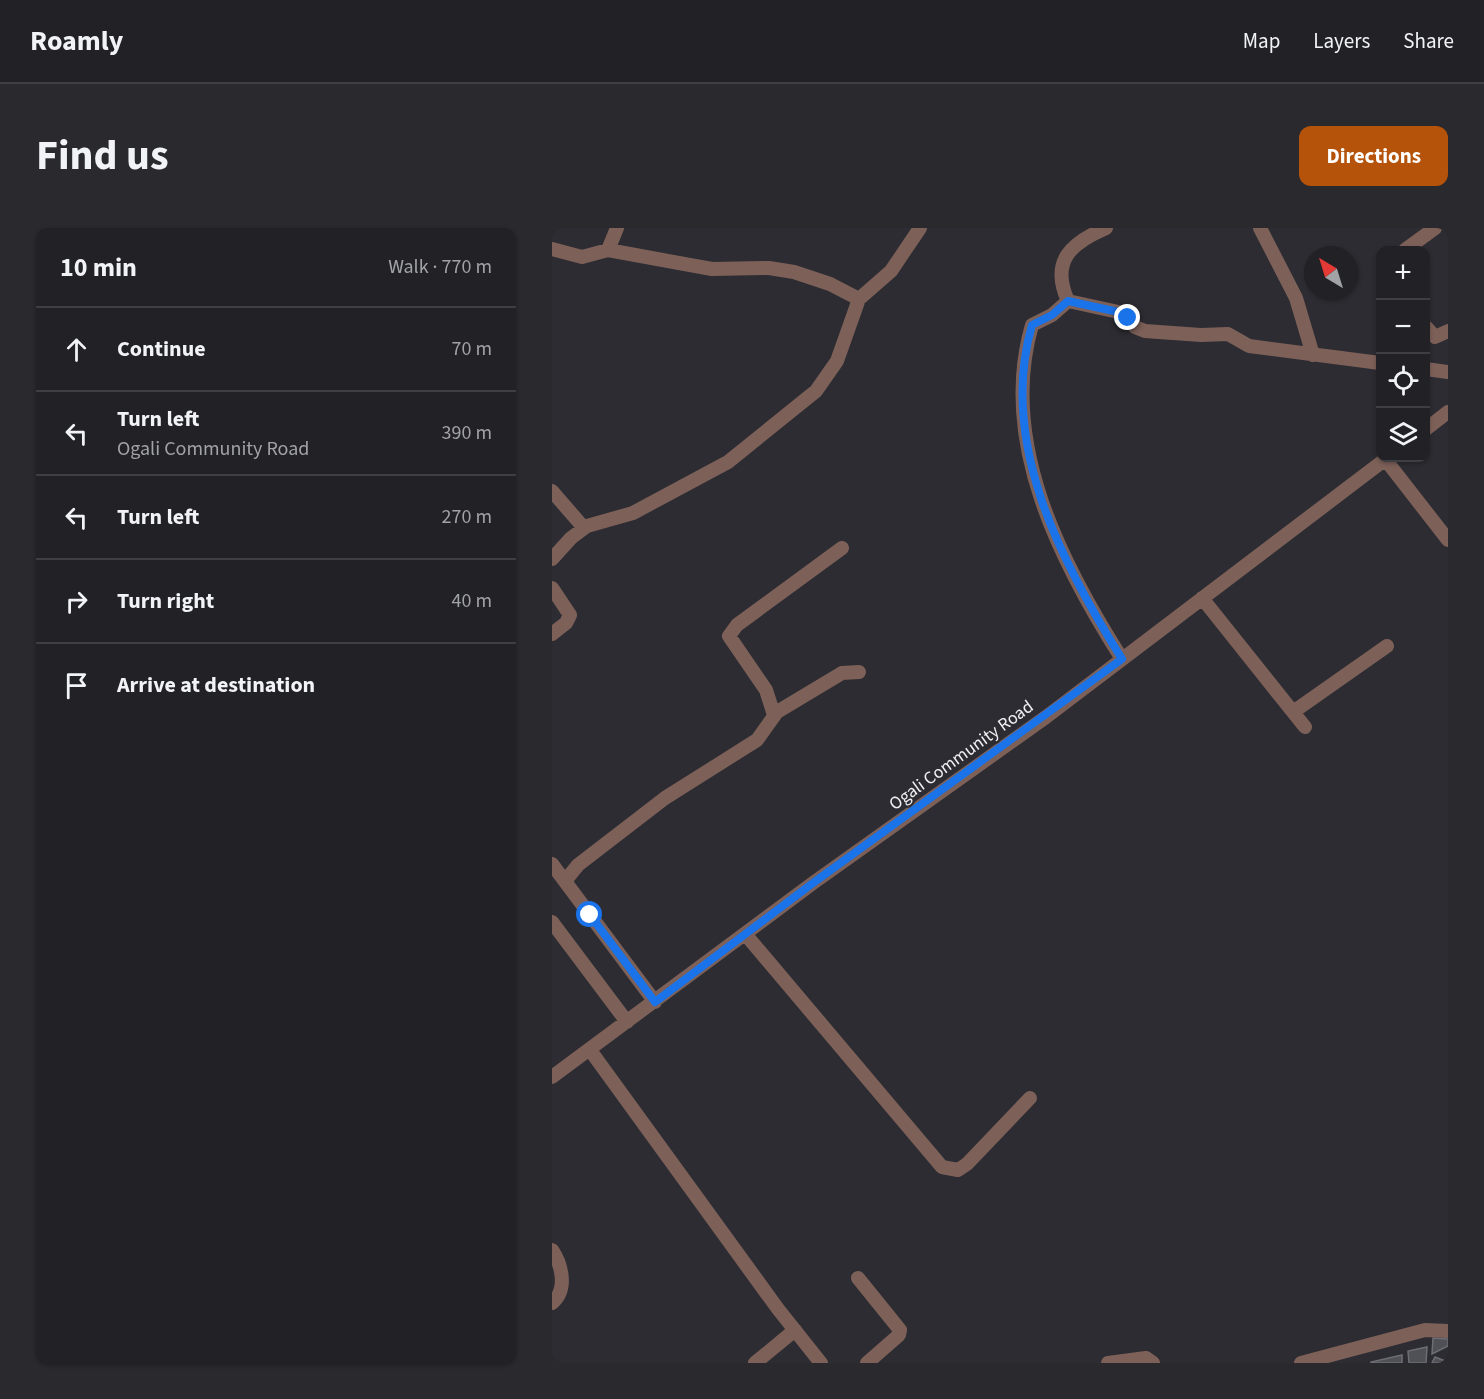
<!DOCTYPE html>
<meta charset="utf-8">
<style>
body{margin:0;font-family:"Source Sans 3",sans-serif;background:#29292e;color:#f1f3f6}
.controls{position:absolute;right:18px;top:18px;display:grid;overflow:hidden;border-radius:12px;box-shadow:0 2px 4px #0004}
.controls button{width:54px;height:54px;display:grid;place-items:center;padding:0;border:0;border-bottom:2px solid #3e3e43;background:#212126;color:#f1f3f6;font:30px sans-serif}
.compass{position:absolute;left:752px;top:18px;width:54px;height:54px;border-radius:50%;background:#212126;box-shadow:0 2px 4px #0004;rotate:322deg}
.stop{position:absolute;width:18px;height:18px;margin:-14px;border:4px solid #1a73e8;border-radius:50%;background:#fff}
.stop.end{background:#1a73e8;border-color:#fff;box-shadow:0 2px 6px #0008}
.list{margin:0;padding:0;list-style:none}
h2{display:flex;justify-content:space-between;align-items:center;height:78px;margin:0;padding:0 24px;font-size:26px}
h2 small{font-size:20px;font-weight:400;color:#a2a3a7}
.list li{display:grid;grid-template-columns:39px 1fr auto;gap:18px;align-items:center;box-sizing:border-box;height:84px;padding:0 24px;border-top:2px solid #3e3e43}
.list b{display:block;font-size:22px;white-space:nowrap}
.list p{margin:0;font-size:20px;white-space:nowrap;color:#a2a3a7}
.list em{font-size:20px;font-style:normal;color:#a2a3a7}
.icon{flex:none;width:33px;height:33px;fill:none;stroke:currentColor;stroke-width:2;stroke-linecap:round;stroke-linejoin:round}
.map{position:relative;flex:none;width:896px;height:1135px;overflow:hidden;border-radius:12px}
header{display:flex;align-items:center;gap:36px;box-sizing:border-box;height:84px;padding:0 30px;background:#212126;border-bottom:2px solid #3e3e43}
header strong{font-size:28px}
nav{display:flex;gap:33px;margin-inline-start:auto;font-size:21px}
.intro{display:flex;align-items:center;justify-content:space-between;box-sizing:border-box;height:144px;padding:0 36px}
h1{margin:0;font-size:42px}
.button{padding:15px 27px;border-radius:12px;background:#b45309;color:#fff;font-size:21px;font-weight:700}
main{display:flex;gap:36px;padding:0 36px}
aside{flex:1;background:#212126;border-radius:12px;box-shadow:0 2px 4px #0004}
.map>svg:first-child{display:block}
</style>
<header>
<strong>Roamly</strong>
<nav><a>Map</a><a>Layers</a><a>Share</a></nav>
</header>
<div class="intro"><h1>Find us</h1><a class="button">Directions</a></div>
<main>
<aside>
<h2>10 min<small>Walk · 770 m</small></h2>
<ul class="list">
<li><svg class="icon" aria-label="ahead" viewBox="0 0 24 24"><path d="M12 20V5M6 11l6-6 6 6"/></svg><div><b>Continue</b></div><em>70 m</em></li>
<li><svg class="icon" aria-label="left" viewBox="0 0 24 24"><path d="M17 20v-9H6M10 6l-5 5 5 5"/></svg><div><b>Turn left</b><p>Ogali Community Road</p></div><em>390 m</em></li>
<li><svg class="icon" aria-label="left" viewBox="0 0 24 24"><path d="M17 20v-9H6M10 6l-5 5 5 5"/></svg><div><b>Turn left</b></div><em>270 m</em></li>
<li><svg class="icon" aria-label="right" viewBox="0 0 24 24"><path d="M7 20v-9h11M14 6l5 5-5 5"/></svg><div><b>Turn right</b></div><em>40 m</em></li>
<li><svg class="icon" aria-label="arrive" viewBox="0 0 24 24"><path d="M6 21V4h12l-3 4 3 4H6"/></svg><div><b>Arrive at destination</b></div></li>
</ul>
</aside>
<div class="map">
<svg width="896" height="1135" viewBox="0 0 896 1135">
<rect width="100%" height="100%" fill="#2c2c32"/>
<path fill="#505057" stroke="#6d6e75" stroke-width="1.5" d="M881 1110 896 1111V1118L880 1126Z
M875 1119 874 1135H857L856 1123Z
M850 1127V1135H819V1134Z
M883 1129 896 1134V1135H880Z"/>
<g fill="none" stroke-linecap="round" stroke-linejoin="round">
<path stroke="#7d6159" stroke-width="14" d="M65 0 56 22 160 41 217 40 242 44 278 56 307 71
M708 0 744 70 761 127
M0 21 30 29 56 22
M853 22 883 0
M516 73C498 33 519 15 554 0
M874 99 883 109 896 103
M874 141 896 144
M874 201 896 184
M833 231 896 312
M0 263 32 300
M0 331 19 310 35 298 81 285 176 234 264 163 285 133 307 71 339 43 368 0
M0 360 18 387 14 395 0 406
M650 370 753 499
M570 431C509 335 446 214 480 97L500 87 516 73 571 85 583 99 593 103 649 107 676 106 697 118 828 135
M741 484 835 418
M222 487 214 462 177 408 185 397 290 320
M0 636 103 774
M13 653 26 637 113 570 205 512 225 484 290 445 307 444
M0 694 75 794
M194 707 390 939 406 942 415 936 478 870
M38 822 226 1081 269 1135
M0 849 261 655 494 489 835 230
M0 1022C10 1037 16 1062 0 1075
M306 1050 348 1102 347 1107 315 1135
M203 1135 243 1102
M556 1135 594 1130 601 1135
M749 1135 873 1102 896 1103"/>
</g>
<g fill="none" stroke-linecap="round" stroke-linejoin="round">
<path stroke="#1a73e8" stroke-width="8" d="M38 687 103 774 261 655 570 431C509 334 446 214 480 97L500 87 516 73 571 85 576 90"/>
</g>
<g text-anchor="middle" stroke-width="4.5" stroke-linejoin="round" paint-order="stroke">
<g font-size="18" fill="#f0f0f4" stroke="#2c2c32">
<text transform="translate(409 527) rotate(-36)" y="6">Ogali Community Road</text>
</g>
</g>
</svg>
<div class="controls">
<button>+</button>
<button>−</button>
<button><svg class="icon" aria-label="locate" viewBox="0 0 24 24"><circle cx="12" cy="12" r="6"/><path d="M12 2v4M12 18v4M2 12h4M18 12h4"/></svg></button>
<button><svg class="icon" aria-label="layers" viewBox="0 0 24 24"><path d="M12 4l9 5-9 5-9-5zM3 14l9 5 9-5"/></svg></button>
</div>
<svg class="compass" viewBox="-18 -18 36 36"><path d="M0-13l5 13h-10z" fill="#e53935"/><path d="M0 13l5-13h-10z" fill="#a2a3a7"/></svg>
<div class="stop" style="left:38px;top:687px"></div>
<div class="stop end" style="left:576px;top:90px"></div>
</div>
</main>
